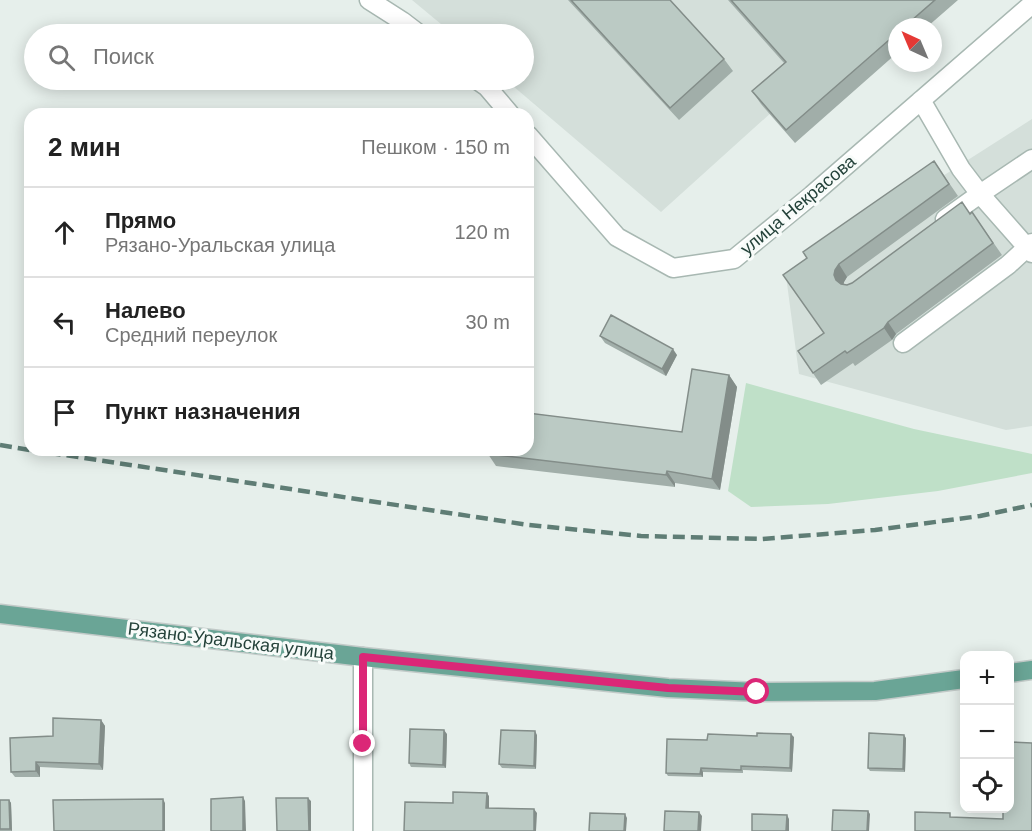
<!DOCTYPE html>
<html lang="ru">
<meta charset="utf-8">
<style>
body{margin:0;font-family:Arial,sans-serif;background:#f6f6f6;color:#222}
.controls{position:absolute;right:18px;bottom:18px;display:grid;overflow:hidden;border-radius:12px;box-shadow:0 3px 15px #0003}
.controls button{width:54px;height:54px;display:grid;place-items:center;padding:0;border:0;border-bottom:2px solid #e0e0e0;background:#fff;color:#222;font:30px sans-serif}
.compass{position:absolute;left:888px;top:18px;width:54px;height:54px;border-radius:50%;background:#fff;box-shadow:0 3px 15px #0003;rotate:316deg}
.stop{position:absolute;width:18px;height:18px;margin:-14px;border:4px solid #db2777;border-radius:50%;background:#fff}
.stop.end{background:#db2777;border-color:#fff;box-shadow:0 2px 6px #0008}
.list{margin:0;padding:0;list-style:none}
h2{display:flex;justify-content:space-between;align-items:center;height:78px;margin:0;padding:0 24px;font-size:26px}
h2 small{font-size:20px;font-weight:400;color:#767676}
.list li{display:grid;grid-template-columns:39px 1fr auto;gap:18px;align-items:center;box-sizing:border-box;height:90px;padding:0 24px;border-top:2px solid #e0e0e0}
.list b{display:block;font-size:22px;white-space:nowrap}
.list p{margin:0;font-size:20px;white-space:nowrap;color:#767676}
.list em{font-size:20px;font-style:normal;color:#767676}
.icon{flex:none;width:33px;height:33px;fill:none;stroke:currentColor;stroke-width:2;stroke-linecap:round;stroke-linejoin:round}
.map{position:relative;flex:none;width:1032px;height:831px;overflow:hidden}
.search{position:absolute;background:#fff;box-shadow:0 3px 15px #0003;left:24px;top:24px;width:510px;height:66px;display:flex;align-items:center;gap:15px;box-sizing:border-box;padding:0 21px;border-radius:33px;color:#767676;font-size:22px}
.panel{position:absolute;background:#fff;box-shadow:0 3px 15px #0003;left:24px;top:108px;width:510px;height:348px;border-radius:18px}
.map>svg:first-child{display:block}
</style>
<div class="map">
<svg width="1032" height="831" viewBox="0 0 1032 831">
<rect width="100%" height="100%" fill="#e6efeb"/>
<path fill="#d4dfda" d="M412 0H896L661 212 506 80H524V34H453Z
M1032 119V426L1006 430 799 374 786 276Z"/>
<path fill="#bfe0c8" d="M746 383 914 429 1032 454V473L938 491 828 504 751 507 728 491Z"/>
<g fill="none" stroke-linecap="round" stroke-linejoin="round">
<defs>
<path id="minor" d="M369 0 402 21 419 34
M477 80 487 87 510 114
M921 100 961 169 980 194 1032 253
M528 135 617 237 673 268 734 259 812 195 1032 4
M945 219 980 194 1032 159
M903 343 1008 265 1032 243
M363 831V657"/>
<path id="major" d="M0 614 363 657 668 688 757 692 875 691 964 679
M1010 673 1032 670"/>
</defs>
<use href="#minor" stroke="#a8b8b2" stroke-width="21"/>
<use href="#major" stroke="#c2cac8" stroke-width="21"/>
<use href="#minor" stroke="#fff" stroke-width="18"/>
<use href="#major" stroke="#6aa596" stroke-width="18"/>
<path stroke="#5f7d75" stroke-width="4.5" stroke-dasharray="12 6" stroke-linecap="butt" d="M0 445 30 450
M31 450 529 525 641 536 762 539 875 530 980 516 1032 505"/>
</g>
<path fill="#a1aea9" d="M568 0H670L724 59 733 71 679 120Z
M728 0H958L927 27H897V53L795 143 761 104 752 91 784 63Z
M934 161 958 196 847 277 844 282 843 284 847 285 852 283 972 212 1002 255 896 334 892 340 855 366 853 363 821 385 798 351 824 333 807 258Z
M600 336 677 355 666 376 605 343Z
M729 375 737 387 720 490 675 483V487L496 466 488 454 682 432Z
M101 720 105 726 103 770 40 767V777H15L11 772 53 736Z
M447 734 446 768 411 767 409 763Z
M537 735 536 769 502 768 499 764Z
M794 737 792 772 743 770V773L703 772V777L668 776 666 773Z
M906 738 905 772 870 771 868 768Z
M0 800H9L11 803 12 831H0Z"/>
<path fill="#838d89" d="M839 264 847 277 844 282 843 288 836 280 834 275 835 270Z
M888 322 896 334 892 340 884 328Z
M673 349 677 355 666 376 662 369Z
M729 375 737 387 720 490 712 479Z
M667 471 675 483V487L666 475Z
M101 720 105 726 103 770 99 764Z
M444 730 447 734 446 768 443 765Z
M535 731 537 735 536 769 534 766Z
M791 734 794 737 792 772 790 768Z
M904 735 906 738 905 772 903 769Z
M36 762 40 767V777L36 771Z
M701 768 703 772V777L700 774Z
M487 793 489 796V811L486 808Z
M243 797 245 801 246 831H243Z
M308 798 311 801V831H309Z
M163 799 165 803V831H163Z
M9 800 11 803 12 831 10 829Z
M534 809 537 813 536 831H534Z
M868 811 870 814 869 831H867Z
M699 812 702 816 701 831H698Z
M625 814 627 818 626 831H624Z
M787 815 789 819V831H786Z"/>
<path fill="#bbcac4" stroke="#838d89" stroke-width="1.5" d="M571 0H670L724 59 670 108Z
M731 0H935L904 27H897V33L786 130 752 91 786 62Z
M934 161 949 184 839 264 835 270 834 275 836 280 841 284 847 285 852 283 962 202 970 214 972 212 993 243 888 322 884 328 847 353 845 351 813 373 798 351 824 333 783 275 807 258 803 252Z
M611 315 673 349 662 369 600 336Z
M692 369 729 375 712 479 667 471 666 475 488 454 489 450H528V413L682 432Z
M53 718 101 720 99 764 36 762V771L11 772 10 738 53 736Z
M410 729 444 730 443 765 409 763Z
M501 730 535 731 534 766 499 764Z
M757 733 791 734 790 768 741 766V770L701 768 700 774 666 773 667 739 707 740 708 734 757 736Z
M869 733 904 735 903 769 868 768Z
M1010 742 1032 743V831H915V812L950 813V817L1003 819V808H1010Z
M453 792 487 793 486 808 534 809V831H404L405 802 453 803Z
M243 797V831H211V799Z
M276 798H308L309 831H277Z
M163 799V831H54L53 800Z
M0 800H9L10 829H0Z
M833 810 868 811 867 831H832Z
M665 811 699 812 698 831H664Z
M590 813 625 814 624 831H589Z
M752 814 787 815 786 831H752Z"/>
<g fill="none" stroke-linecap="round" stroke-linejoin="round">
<path stroke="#db2777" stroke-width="8" d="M363 744V657L668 688 757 692"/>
</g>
<g text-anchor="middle" stroke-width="6" stroke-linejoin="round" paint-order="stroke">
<g font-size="18" fill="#24423a" stroke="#f7fbf9">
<text transform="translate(798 205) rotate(-40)" y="6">улица Некрасова</text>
<text transform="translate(231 641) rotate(7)" y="6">Рязано-Уральская улица</text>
</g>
</g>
</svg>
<div class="controls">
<button>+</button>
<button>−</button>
<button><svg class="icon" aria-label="locate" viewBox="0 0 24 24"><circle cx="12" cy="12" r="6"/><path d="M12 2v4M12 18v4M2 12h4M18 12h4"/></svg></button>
</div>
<svg class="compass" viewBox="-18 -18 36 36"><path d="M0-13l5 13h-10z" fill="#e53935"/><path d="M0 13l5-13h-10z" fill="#767676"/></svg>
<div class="stop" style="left:757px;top:692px"></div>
<div class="stop end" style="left:363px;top:744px"></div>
<div class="search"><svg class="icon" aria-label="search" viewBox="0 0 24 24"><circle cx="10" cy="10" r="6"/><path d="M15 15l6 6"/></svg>Поиск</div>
<section class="panel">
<h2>2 мин<small>Пешком · 150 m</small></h2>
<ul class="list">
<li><svg class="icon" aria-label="ahead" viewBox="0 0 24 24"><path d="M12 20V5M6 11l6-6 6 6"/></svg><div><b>Прямо</b><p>Рязано-Уральская улица</p></div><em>120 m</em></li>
<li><svg class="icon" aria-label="left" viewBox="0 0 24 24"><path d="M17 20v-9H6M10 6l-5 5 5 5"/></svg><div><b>Налево</b><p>Средний переулок</p></div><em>30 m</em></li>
<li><svg class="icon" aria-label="arrive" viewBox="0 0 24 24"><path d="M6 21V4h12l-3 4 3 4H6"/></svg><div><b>Пункт назначения</b></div></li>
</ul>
</section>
</div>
